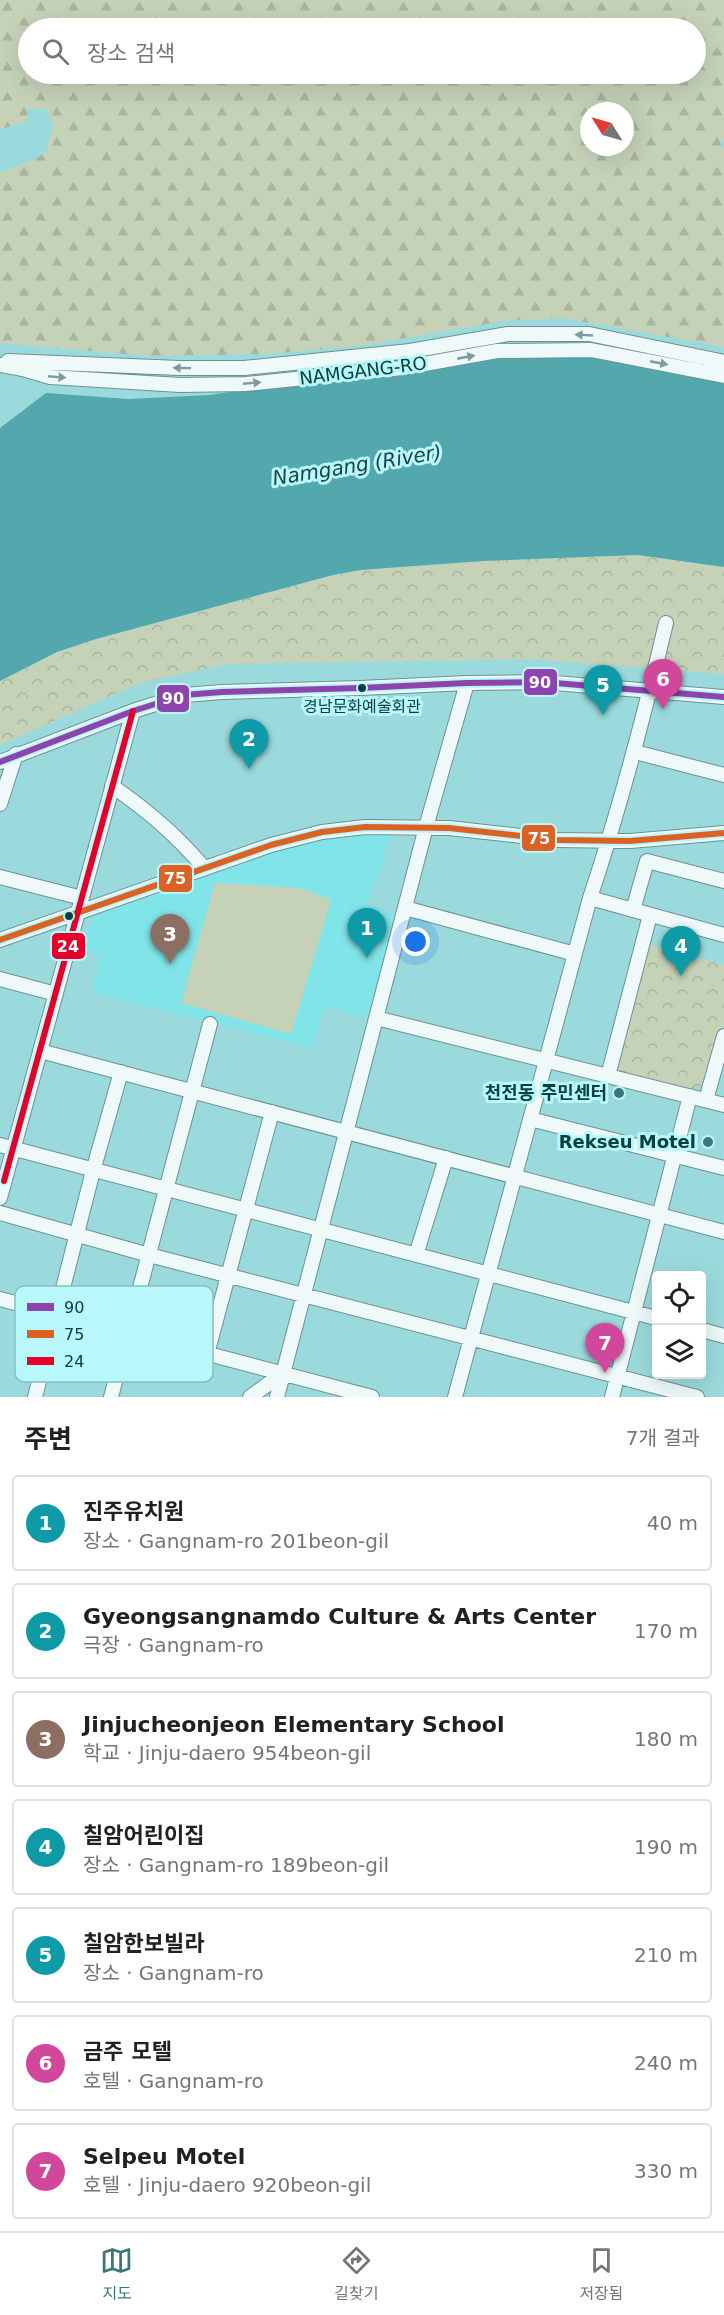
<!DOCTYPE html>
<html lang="ko">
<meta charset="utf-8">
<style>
body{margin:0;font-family:"DejaVu Sans","Noto Sans KR",sans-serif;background:#f6f6f6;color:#202124}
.controls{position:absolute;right:18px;bottom:18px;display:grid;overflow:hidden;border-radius:6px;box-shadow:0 6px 24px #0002}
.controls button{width:54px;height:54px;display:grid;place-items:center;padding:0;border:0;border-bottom:2px solid #e0e0e0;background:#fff;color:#202124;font:30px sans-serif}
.compass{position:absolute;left:580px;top:102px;width:54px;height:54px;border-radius:50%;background:#fff;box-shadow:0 6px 24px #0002;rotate:307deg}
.you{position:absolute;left:416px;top:942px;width:21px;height:21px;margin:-15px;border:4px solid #fff;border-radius:50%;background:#1a73e8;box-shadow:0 0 0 9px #1a73e833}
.badge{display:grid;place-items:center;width:39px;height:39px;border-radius:50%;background:#3d7678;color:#fff;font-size:20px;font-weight:700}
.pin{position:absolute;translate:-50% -50px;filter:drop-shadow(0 2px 3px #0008)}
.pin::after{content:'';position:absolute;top:32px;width:21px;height:18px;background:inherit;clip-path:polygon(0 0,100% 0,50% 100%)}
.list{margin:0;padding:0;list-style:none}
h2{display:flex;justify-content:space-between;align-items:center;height:78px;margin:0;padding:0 24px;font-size:26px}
h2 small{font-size:20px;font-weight:400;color:#757577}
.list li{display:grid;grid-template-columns:39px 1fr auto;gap:18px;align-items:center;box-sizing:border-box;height:96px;margin:0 12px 12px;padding:0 12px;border:2px solid #e0e0e0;border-radius:6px}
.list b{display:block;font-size:22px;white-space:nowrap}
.list p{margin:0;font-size:20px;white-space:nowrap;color:#757577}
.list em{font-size:20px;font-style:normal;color:#757577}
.icon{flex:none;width:33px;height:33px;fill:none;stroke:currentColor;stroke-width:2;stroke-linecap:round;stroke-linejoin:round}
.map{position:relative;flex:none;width:724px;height:1397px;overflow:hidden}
.search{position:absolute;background:#fff;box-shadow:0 6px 24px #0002;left:18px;right:18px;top:18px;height:66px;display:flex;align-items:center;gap:15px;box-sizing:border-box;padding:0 21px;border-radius:33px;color:#757577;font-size:22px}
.sheet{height:834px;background:#fff}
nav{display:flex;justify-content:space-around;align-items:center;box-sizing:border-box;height:84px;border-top:2px solid #e0e0e0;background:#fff;font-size:16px;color:#757577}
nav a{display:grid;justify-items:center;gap:3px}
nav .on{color:#3d7678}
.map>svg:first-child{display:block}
</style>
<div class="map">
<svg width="724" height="1397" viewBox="0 0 724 1397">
<defs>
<pattern id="forest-firs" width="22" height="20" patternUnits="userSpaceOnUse" patternTransform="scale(1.5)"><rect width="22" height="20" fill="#c5d2b8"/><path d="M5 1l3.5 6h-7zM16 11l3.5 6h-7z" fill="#a8b59f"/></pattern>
<pattern id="park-crowns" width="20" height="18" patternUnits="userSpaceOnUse" patternTransform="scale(1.5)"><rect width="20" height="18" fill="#c5d2b8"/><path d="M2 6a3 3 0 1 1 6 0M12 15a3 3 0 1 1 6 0" fill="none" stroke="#a8b59f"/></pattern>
</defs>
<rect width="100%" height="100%" fill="#9bdadc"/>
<path fill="#80e4e8" d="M391 832 378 877 366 903 400 917 371 1018 325 1006 312 1048 92 992 101 956 82 951 94 913 269 852 320 840Z"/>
<path fill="url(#forest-firs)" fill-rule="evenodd" d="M0 0H724V138L720 147 724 148V347L563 318 503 321 366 345 269 354 149 356 0 343V173L37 158 47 151 53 122 46 109H28L26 122 0 129ZM28 28H696V74H28ZM589 111H625V147H589Z"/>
<path fill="url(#park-crowns)" d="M638 555 724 567V674L530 659 228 664 140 683 0 745V681L57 652 96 639 333 575C433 558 537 559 638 555Z
M648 944 724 965V1023L708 1084 684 1091 611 1071Z"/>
<path fill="#c5d2b8" d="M215 883 300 888 331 900 291 1034 181 1003Z"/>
<path fill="#52a8ac" d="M558 346 724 374V567L638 555 483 561 360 570 333 575 96 639 57 652 0 681V428L46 393 128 399 210 395 372 370Z"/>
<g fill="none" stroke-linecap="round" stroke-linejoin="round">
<defs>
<path id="minor" d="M8 361 180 368H244L410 351 508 334H589L724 362
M0 365 23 369 50 377 180 385 246 384 402 368 497 351 591 350 724 376
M635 752 724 775
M0 762 133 711 184 695 222 692 360 688 467 683 543 682 724 697
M112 786C147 810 177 835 204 868
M0 804 16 754
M0 877 82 898
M590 898 724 935
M405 908 575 954
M633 910 647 861 724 881
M0 940 271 845 322 832 365 827 449 828 557 840 630 841 724 833
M0 979 56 994
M376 1018 724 1105
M40 1051 724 1232
M608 1076 650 915
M706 1100 724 1036
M530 1119 724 1168
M0 1145 656 1318
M0 1198 133 711
M0 1213 149 1255 697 1397
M416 1255 446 1158
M0 1299 372 1397
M702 1330 724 1336
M207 1354 272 1112
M35 1397 93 1171 121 1072
M111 1397 210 1024
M250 1397 282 1374
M277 1397 426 827 467 683
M455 1397 590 898C620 808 644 716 666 623
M612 1397 690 1096"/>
</defs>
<use href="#minor" stroke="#6a9294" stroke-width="16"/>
<use href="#minor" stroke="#f0f9fa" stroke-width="14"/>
<defs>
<path id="bus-1" d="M0 762 133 711 184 695 222 692 360 688 467 683 543 682 724 697"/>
<path id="bus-2" d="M0 940 271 845 322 832 365 827 449 828 557 840 630 841 724 833"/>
<path id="bus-3" d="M4 1181 133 711"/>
</defs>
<use href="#bus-1" stroke="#b8f7fa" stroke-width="10"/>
<use href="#bus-2" stroke="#b8f7fa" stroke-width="10"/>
<use href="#bus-3" stroke="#b8f7fa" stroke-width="10"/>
<use href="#bus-1" stroke="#8e44ad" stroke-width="6"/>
<use href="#bus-2" stroke="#db6125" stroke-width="6"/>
<use href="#bus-3" stroke="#e4002b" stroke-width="6"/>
</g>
<defs><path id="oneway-solid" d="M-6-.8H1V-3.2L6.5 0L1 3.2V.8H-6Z" transform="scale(1.5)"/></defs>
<g fill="#7e9c9e">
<use href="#oneway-solid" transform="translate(584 335) rotate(-177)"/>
<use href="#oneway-solid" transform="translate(466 357) rotate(-11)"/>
<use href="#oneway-solid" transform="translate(659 363) rotate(11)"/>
<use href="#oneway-solid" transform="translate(182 368) rotate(-179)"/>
<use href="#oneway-solid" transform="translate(57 377) rotate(5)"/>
<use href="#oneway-solid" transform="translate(252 383) rotate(-5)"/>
</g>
<g fill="#0b4042" stroke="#b8f7fa" stroke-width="2">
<circle cx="362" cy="688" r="5"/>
<circle cx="69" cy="916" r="5"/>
</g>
<g fill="#3d7678" stroke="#b8f7fa" stroke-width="2">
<circle cx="619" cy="1093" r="6"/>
<circle cx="708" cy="1142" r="6"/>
</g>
<g text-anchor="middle" stroke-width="6" stroke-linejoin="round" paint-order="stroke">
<g font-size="16" fill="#0b4042" stroke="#b8f7fa">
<text x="362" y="712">경남문화예술회관</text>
</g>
<g font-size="18" fill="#0b4042" stroke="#b8f7fa">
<text transform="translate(363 371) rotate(-7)" y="6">NAMGANG-RO</text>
</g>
<g font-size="18" font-weight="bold" fill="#0b4042" stroke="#b8f7fa" text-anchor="end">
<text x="607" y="1099">천전동 주민센터</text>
<text x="696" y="1148">Rekseu Motel</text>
</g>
<g font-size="20" font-style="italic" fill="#194446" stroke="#b8f7fa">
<text transform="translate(357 465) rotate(-9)" y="7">Namgang (River)</text>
</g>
</g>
<rect x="15" y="1286" width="198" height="96" rx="9" fill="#b8f7fa" stroke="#84c0c3" stroke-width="1.5"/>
<rect x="27" y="1303" width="27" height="8" fill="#8e44ad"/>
<rect x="27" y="1330" width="27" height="8" fill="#db6125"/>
<rect x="27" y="1357" width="27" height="8" fill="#e4002b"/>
<g font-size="16" fill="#0b4042">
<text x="64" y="1313">90</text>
<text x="64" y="1340">75</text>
<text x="64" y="1367">24</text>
</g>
<g stroke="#b8f7fa" stroke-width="2">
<rect x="523" y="668" width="35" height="28" rx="6" fill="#8e44ad"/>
<rect x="156" y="684" width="34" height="29" rx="6" fill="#8e44ad"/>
<rect x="521" y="824" width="35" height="28" rx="6" fill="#db6125"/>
<rect x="158" y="864" width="35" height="29" rx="6" fill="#db6125"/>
<rect x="51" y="932" width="35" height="28" rx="6" fill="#e4002b"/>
</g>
<g font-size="16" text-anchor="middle" font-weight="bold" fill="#fff">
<text x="540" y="688">90</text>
<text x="173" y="704">90</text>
<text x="539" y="844">75</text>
<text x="175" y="884">75</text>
<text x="68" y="952">24</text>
</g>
</svg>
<div class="controls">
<button><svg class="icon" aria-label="locate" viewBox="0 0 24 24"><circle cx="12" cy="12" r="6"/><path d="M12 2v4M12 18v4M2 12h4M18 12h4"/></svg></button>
<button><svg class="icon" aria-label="layers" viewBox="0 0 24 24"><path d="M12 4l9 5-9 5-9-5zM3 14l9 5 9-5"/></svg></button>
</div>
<svg class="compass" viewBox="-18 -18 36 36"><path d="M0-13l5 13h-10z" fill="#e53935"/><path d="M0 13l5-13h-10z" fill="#757577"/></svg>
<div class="you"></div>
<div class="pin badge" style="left:367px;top:958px;background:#0f9aa8">1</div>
<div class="pin badge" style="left:249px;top:769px;background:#0f9aa8">2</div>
<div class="pin badge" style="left:170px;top:964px;background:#8d6e63">3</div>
<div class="pin badge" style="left:681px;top:976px;background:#0f9aa8">4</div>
<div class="pin badge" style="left:603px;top:715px;background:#0f9aa8">5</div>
<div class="pin badge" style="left:663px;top:709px;background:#d1479c">6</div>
<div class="pin badge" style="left:605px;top:1373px;background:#d1479c">7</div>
<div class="search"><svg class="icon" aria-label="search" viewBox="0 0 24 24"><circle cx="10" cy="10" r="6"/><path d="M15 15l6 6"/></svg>장소 검색</div>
</div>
<section class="sheet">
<h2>주변<small>7개 결과</small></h2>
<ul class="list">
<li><span class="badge" style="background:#0f9aa8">1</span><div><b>진주유치원</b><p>장소 · Gangnam-ro 201beon-gil</p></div><em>40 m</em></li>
<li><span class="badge" style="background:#0f9aa8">2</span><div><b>Gyeongsangnamdo Culture &amp; Arts Center</b><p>극장 · Gangnam-ro</p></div><em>170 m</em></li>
<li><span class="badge" style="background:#8d6e63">3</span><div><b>Jinjucheonjeon Elementary School</b><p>학교 · Jinju-daero 954beon-gil</p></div><em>180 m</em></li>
<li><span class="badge" style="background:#0f9aa8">4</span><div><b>칠암어린이집</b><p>장소 · Gangnam-ro 189beon-gil</p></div><em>190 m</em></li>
<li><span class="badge" style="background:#0f9aa8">5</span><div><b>칠암한보빌라</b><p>장소 · Gangnam-ro</p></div><em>210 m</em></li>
<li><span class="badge" style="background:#d1479c">6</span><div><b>금주 모텔</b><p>호텔 · Gangnam-ro</p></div><em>240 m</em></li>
<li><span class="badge" style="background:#d1479c">7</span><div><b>Selpeu Motel</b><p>호텔 · Jinju-daero 920beon-gil</p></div><em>330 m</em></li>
</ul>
</section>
<nav>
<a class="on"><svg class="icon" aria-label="map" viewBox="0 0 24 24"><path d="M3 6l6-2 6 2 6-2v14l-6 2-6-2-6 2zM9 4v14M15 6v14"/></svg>지도</a>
<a><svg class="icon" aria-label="directions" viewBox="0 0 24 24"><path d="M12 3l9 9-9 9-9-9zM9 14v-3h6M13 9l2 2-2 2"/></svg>길찾기</a>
<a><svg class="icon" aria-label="saved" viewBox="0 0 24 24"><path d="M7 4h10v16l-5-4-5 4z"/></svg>저장됨</a>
</nav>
